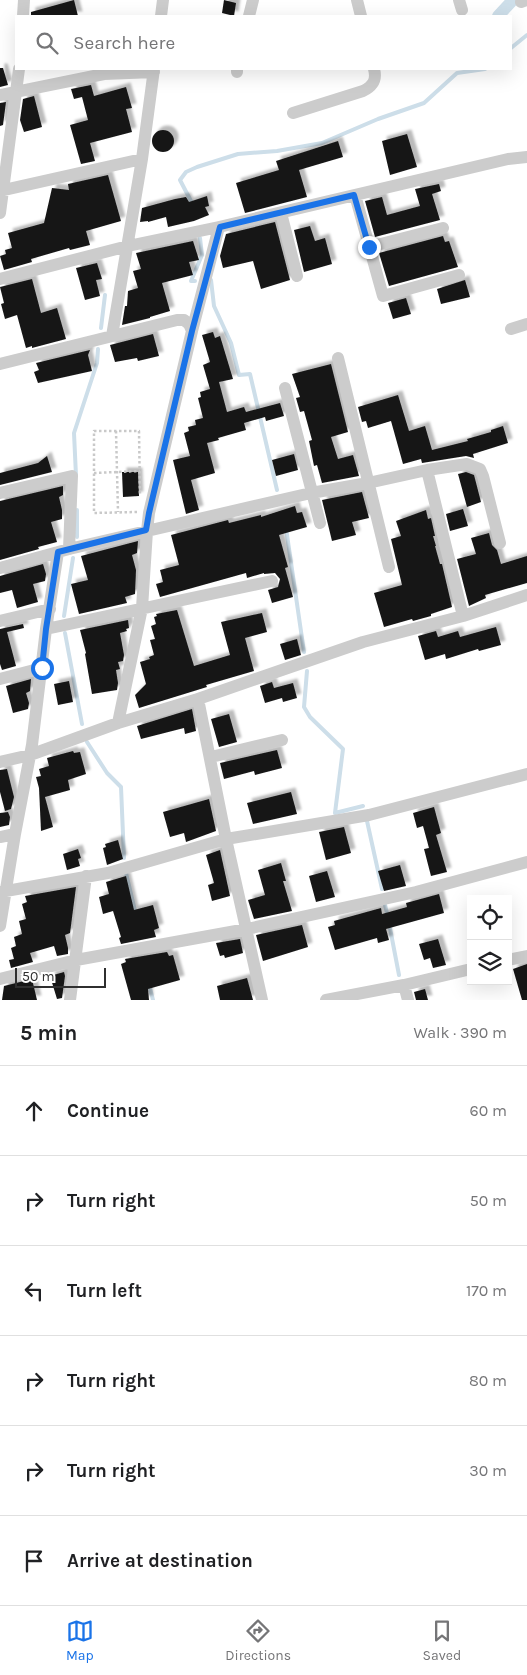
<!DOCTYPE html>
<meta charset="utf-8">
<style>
body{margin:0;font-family:Karla,sans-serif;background:#f6f6f6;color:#202124}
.controls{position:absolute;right:15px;bottom:15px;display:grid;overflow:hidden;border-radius:0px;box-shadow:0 5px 20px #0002}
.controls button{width:45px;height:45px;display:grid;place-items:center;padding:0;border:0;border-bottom:1px solid #e0e0e0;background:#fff;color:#202124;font:25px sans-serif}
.scale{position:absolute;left:15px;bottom:12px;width:91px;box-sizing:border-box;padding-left:5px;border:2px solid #2f2f2f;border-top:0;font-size:14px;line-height:18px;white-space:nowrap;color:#2f2f2f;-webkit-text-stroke:4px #fff;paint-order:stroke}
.stop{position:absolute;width:15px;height:15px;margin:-11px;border:4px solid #1a73e8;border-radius:50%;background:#fff}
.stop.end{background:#1a73e8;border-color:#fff;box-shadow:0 1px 5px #0008}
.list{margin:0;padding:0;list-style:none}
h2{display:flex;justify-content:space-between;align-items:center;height:65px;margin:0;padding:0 20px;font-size:21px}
h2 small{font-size:16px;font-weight:400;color:#757577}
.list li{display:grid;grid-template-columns:32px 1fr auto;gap:15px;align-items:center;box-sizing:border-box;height:90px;padding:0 20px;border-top:1px solid #e0e0e0}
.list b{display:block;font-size:19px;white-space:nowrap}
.list em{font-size:16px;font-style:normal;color:#757577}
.icon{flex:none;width:28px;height:28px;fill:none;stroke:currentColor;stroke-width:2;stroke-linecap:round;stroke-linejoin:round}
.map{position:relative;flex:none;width:527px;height:1000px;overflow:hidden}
.search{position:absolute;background:#fff;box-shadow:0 5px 20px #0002;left:15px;right:15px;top:15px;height:55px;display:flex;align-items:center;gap:12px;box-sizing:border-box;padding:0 18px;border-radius:0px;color:#757577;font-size:19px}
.sheet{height:605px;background:#fff}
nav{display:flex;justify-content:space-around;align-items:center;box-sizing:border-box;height:70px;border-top:1px solid #e0e0e0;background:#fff;font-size:14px;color:#757577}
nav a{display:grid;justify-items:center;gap:2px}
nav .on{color:#1a73e8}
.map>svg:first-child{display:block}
</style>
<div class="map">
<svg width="527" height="1000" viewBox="0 0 527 1000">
<defs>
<filter id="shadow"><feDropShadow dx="4.5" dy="-4.5" stdDeviation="1" flood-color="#0004"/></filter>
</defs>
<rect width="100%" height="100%" fill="#fff"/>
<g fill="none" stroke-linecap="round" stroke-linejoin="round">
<path stroke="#cddee9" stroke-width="4" d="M511 48 527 35
M193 205 180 180 186 172 197 167 238 154 277 151 322 143 378 119 424 103 457 73 485 69
M211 280 214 306 231 343 239 375 250 374 277 490
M195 281H191L202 255 200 238
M101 328 105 295
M76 476 74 433 97 363 98 349
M77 510V537
M286 528 304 652
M64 616 73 558
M65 633 82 724
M307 671 304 707 310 717 343 749 335 813 363 806
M87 742 107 773 121 787 124 858
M367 821 382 889
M126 873 136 915
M385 905 388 917
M389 923 399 975
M149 984 153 1000"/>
<path stroke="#cddee9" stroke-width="12" d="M498 16 513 0"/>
</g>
<path fill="#161616" filter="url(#shadow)" d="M74 0 78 16H31V12Z
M224 0 236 3 234 16 222 13Z
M0 68H3L8 85 0 87Z
M91 85 94 96 126 87 132 108 126 109 132 132 90 143 95 161 81 164 70 125 88 120 82 97 74 99 71 89Z
M34 96 42 127 24 132 20 120 23 99Z
M6 102 3 125 0 126V103Z
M152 141a11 11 0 1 1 22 0a11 11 0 1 1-22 0Z
M407 134 417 167 390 175 382 141Z
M338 141 343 157 299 170 307 197 245 213 236 183 279 170 276 161Z
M108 175 121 221 86 231 90 245 70 250 69 248 31 259 32 262 4 270 0 256 6 254 5 250 12 248 8 233 44 223 52 188 69 190 68 184Z
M439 184 441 191 432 194 440 220 375 237 365 201 382 197 387 215 420 206 415 189Z
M207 196 209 206 205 207 209 215 194 221 168 227 166 217 148 222V221L140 222 142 208 175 199 186 197 189 202Z
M275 222 290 280 261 289 253 261 223 268 220 256 226 234Z
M310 226 315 241 325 238 332 264 304 272 294 230Z
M443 236 445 242 449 241 458 267 389 286 379 253Z
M193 241 199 260 189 262 193 275 162 283 170 311 150 317V318L122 325 125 306H127L128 291 138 288 133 271 141 269 136 253Z
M97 263 102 279 96 280 100 296 85 300 76 268Z
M32 279 41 313 57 308 66 339 32 348V346L26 348 17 315 5 319 1 304 4 303 0 287Z
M465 280 470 297 441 304 437 289Z
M406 298 411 314 393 319 388 303Z
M213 332 215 338 220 336 233 379 219 382 227 412 244 407 246 412 280 403 284 416 266 421 265 417 244 423 246 430 218 438 219 440 207 443 215 473 191 480 199 510 186 514 173 460 190 456 184 433 189 431 188 427 196 425 195 420 203 418 198 398 201 397 200 392 210 389 203 365 210 362 202 335Z
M153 334 159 356 138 361 137 358 115 362 110 345Z
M90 350 88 355 92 371 38 383 34 372 39 370 36 363Z
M331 364 348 432 331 437 338 459 353 455 359 476 322 483 317 465 314 466 309 441 312 440 304 411 300 412 296 398 300 397 292 374Z
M398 395 409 431 425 426 432 450 468 441 467 439 491 432V430L503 426 508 443 473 454 474 458 466 456 422 463 421 459 403 464 391 421 368 428 366 421 362 422 358 407Z
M294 454 298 470 276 476 272 460Z
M47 456 52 472 0 485V473L38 463Z
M122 472H138L139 496 123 497Z
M466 472 474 475 481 502 467 507 458 474Z
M63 486V495L59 497 62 510V519L51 522 57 542 38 547 39 549 0 560V501Z
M362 492 369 518 352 522 356 535 332 541 322 500Z
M295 506 297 513 302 512 307 527 279 535 288 567 285 568 293 597 272 603 268 590 278 587 280 579 275 573 264 574V573L247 578 246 573 160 597 156 584 163 582 160 570 179 565 171 535 228 520 229 523 261 515V517Z
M463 509 468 526 450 531 446 514Z
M426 510 428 519 431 518 435 536H433L436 546H435L440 564H442L452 607 431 614V616L413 621 412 619 384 627 374 593 402 585 391 539 401 536 396 521Z
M489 533 492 545 497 550 501 564 527 556V583L485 595 486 598 469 606 457 559 476 554 471 538Z
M138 541 137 553 132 555 136 570 135 594 125 597 127 603 79 614 71 584 88 580 81 556Z
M43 564 46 574 45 581 33 584 38 602 17 608 12 590 0 593V576Z
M177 610 194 666 230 655 221 622 262 613 267 632 245 638 254 671 206 685 207 687 139 708 135 695 146 684 140 662 150 659 149 657 154 655 150 640 155 639 151 626 156 624 154 617 157 616 156 614Z
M128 620 129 628 126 629 127 631 120 633 124 655 123 661 118 662 120 669 116 670 118 683 117 690 92 694 85 654 86 653 80 630Z
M23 624 24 628 7 632 16 666 2 670 0 664V629Z
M496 627 501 645 479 651 478 649 446 659 445 654 425 660 418 636 436 631 438 637 458 631 460 637Z
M297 639 301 655 285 660 280 644Z
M31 679 30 691 26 693 29 703 28 709 13 713 6 686Z
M69 681 73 702 58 705 54 684Z
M272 682 274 688 293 683 297 698 283 702 282 698 265 703 260 686Z
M192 709 196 731 185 734 184 728 141 739 137 726Z
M229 714 237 742 219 747 211 719Z
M277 750 282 768 255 775 254 771 224 779 220 763Z
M73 751 74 753 80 752 86 774 68 780 70 790 45 797 53 827 41 831 39 788 36 777 41 776 39 769 49 766 47 758Z
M7 769 14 797 11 809 5 811 0 792V770Z
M291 792 297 814 253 824 247 803Z
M209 799 216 831 186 842 184 833 170 837 163 812Z
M434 807 441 833 436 835 447 872 431 876 424 849 429 848 423 826 417 828 413 813Z
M8 812 10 817 9 825 0 827V813Z
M344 827 351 853 326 860 319 832Z
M118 840 123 859 107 865 103 848 106 847 105 844Z
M78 849 81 858 78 859 80 866 67 870 63 854Z
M220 850 230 896 212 901 208 885 214 883 206 855Z
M281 863 286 881H283L292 911 254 919 248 900 265 895 258 870Z
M400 865 406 886 384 891 378 871Z
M327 871 335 897 316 902 309 876Z
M126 876 134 910 153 905 159 928 154 930 156 937 121 944 119 938 121 937 113 911 103 914 99 897 109 894 106 882Z
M76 887 70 933 65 935 68 948V954L57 956 54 946 30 953 33 962 11 968 9 960 14 959 11 948 16 946 14 937 22 934 19 921 26 919 22 904 27 902 25 896Z
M439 894 444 913 386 929 389 940 378 943 377 938 335 950 328 927 335 925 334 921 381 908 382 914 407 907 406 903Z
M302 925 308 947 263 961 256 935Z
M240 939 243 953 225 958 224 955 220 956 216 943Z
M438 939 446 965 433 968 430 958 424 960 419 944Z
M167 952 169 956 173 955 180 980 148 989 149 1000H131L121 964 126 962 125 959Z
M527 964V1000H522L513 969Z
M64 972 65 976 62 998 57 999 50 976Z
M247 978 253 1000H220L217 986Z
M32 979 37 1000H2L4 986Z
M425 989 428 1000H416L414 992Z"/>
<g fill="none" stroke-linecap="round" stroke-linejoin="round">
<path stroke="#c9c9c9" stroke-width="2.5" stroke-dasharray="2.5 2.5" stroke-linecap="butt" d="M116 431 118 512
M94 473 140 471
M137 512 94 513V431H139L140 495"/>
<path stroke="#ccc" stroke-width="12" d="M357 0 361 16
M459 0 462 10
M521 2 527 0
M23 16 24 0
M161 16 163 0
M249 16 253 0
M237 72V69
M0 95 104 74 154 72
M293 113 363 91C373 86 377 80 374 69
M0 191 142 159
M355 195 383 296 459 275
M0 213 19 69
M281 213 297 276
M369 247 443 228
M0 279 128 246 219 227 508 159 527 157
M511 329 527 324
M192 331 219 227
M112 336 142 159 154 69
M338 358 389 567
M0 364 177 320H184L189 324 192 331 149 513 147 531 142 608 118 723
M285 388 320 523
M427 470 463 616
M0 493 72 476 69 549
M0 568 69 549 311 493 368 483 427 470 467 464 480 469 483 476 500 543
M0 621 50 609
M46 629 272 581
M0 679 42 668
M211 757 282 740
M0 762 30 755 118 723 198 699
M0 837 15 834
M0 892 108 873 226 839 369 815 527 774
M0 926 15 834 32 745 46 629 58 552
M508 960 527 956
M0 979 76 960 247 929 416 892 527 862
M404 985 408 1000
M70 1000 86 876
M262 1000 226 839 198 699 363 642 463 616 527 595
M326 1000 404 985 471 969"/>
</g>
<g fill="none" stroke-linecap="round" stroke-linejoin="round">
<path stroke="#1a73e8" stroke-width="6" d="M42 668 46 629 58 552 146 530 149 513 192 331 220 227 354 195 369 247"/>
</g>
</svg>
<div class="controls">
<button><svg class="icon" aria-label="locate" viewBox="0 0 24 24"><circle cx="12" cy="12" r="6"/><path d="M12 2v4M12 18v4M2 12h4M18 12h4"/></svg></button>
<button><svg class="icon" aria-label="layers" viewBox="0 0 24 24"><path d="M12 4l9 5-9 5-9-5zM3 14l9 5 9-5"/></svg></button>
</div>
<div class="scale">50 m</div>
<div class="stop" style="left:42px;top:668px"></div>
<div class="stop end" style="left:369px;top:247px"></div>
<div class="search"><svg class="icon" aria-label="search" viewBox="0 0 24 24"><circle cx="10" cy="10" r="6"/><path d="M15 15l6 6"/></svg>Search here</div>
</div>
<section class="sheet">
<h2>5 min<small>Walk · 390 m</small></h2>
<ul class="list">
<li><svg class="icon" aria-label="ahead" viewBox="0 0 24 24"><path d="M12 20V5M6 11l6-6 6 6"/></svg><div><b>Continue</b></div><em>60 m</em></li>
<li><svg class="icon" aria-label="right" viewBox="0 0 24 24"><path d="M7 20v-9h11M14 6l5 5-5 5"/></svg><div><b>Turn right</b></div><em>50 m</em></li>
<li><svg class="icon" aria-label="left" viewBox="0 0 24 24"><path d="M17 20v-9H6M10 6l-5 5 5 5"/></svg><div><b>Turn left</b></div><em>170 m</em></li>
<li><svg class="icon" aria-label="right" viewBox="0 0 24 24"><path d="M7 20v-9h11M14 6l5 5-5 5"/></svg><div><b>Turn right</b></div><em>80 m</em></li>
<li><svg class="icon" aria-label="right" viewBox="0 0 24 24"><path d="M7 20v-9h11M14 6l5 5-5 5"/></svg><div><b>Turn right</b></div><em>30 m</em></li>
<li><svg class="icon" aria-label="arrive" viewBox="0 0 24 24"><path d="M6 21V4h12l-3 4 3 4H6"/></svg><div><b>Arrive at destination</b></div></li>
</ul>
</section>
<nav>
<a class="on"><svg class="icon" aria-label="map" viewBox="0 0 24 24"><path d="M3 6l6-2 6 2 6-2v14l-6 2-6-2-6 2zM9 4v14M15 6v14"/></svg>Map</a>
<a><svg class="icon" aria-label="directions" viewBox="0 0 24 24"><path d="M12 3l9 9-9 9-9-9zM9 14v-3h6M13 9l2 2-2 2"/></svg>Directions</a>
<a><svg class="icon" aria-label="saved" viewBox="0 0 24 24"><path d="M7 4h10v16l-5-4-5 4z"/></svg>Saved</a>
</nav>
